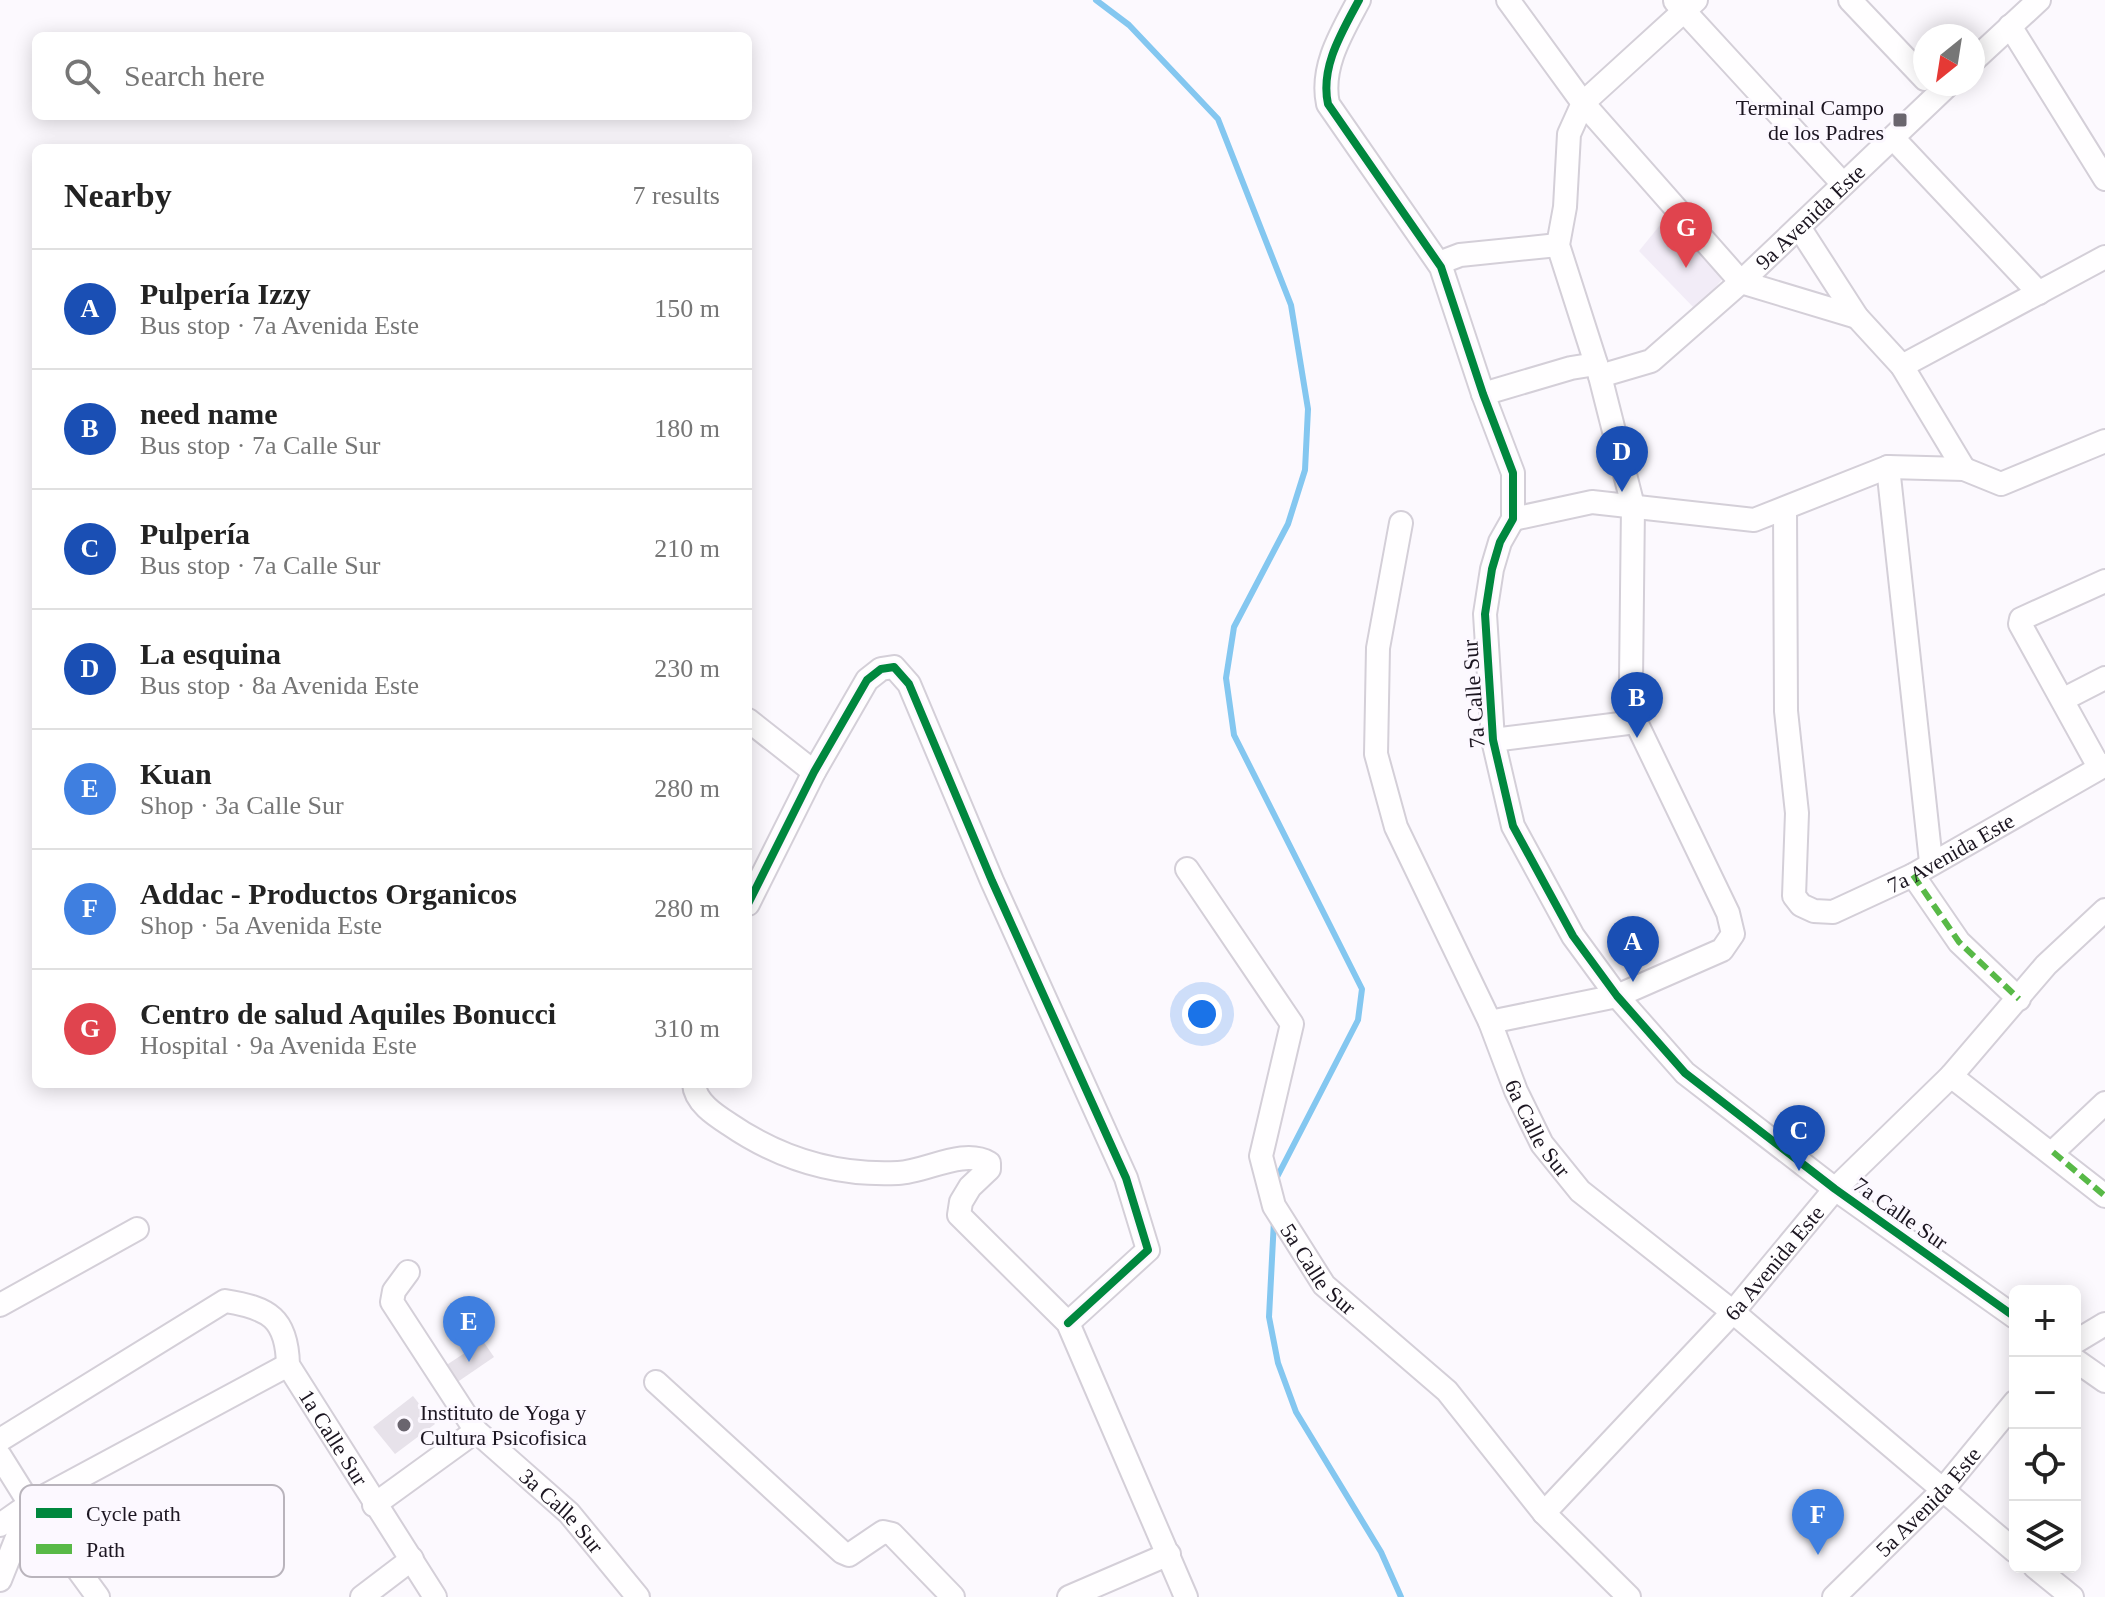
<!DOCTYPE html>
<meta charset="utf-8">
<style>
body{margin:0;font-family:"Times New Roman",serif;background:#f2f2f2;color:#222}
.controls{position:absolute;right:24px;bottom:24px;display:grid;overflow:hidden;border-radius:12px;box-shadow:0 4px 20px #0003}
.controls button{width:72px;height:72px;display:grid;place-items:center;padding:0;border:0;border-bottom:2px solid #e0e0e0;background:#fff;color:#222;font:40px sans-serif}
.compass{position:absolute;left:1913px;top:24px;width:72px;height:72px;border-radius:50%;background:#fff;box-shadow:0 4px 20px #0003;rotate:210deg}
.you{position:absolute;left:1202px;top:1014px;width:28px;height:28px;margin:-20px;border:6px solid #fff;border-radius:50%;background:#1a73e8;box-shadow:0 0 0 12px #1a73e833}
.badge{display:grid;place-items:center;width:52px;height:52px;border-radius:50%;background:#2563eb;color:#fff;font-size:26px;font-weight:700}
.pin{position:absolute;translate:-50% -66px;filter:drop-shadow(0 2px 4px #0008)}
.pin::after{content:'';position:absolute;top:42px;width:28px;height:24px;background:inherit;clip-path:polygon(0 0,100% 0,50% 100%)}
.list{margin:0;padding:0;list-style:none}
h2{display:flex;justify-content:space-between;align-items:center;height:104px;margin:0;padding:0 32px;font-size:34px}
h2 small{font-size:26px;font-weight:400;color:#767676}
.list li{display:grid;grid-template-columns:52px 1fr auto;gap:24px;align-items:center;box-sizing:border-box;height:120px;padding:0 32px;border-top:2px solid #e0e0e0}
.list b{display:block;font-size:30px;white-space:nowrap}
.list p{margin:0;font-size:26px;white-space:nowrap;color:#767676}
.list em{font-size:26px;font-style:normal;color:#767676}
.icon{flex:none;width:44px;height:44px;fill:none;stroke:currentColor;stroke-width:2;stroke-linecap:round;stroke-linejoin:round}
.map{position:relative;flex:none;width:2105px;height:1597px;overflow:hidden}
.search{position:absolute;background:#fff;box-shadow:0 4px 20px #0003;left:32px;top:32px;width:720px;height:88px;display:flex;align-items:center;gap:20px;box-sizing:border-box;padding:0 28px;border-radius:12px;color:#767676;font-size:30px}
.panel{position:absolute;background:#fff;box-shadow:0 4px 20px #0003;left:32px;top:144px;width:720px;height:944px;border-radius:12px}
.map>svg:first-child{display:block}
</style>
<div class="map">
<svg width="2105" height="1597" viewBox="0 0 2105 1597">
<rect width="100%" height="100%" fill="#fcf9fe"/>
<path fill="#f2ecf7" d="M1669 214 1725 276 1696 310 1639 251Z"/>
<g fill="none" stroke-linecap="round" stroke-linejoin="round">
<path stroke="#84c7f0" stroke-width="6" d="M1096 0 1129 25 1218 119 1291 305 1308 409 1305 470 1288 524 1234 627 1226 678 1234 735 1362 989 1358 1020 1275 1181
M1274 1220 1269 1317 1278 1363 1296 1412 1381 1552 1401 1597"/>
</g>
<path fill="#e7e2ea" d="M483 1341 494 1357 456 1383 445 1366Z
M413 1396 435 1424 395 1454 373 1427Z"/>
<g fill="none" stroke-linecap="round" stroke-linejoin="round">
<defs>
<g id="minor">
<path d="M1359 0C1342 32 1320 67 1328 104L1441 267 1483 394 1513 473V519L1500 542 1492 569 1485 614 1493 740 1513 826 1573 936 1617 996 1685 1073 1835 1189 2015 1317"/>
<path d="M1508 0 1583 103 1741 282 1857 317"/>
<path d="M1850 0 1925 79"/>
<path d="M1675 1 1843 184"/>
<path d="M2010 26 2105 179"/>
<path d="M1973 61 2039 0"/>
<path d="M1893 138 2039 293"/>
<path d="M1799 227 1857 317 1902 366 1964 469"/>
<path d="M1439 263 1460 255 1558 245"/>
<path d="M1902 366 2105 257"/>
<path id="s1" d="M1600 376 1651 361 1741 282 1949 84"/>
<path d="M1483 394 1571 368 1596 364"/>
<path d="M1888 467 1931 862"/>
<path id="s2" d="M1785 509 1786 711 1797 813 1794 896 1801 905 1814 911 1833 912 1913 875 2105 765"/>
<path d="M1513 519 1592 502 1754 520 1888 467 1964 469 2001 484 2105 441"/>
<path id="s3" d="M1401 523 1378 648 1376 754 1396 827 1490 1022 1516 1091 1542 1144 1580 1191 1733 1312 2015 1551"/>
<path d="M2064 699 2105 678"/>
<path d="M748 720 814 772"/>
<path d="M1493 740 1636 722"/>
<path d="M2099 767 2020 624 2021 619 2105 581"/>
<path id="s4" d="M1187 869 1292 1024 1261 1156 1274 1206 1324 1285 1447 1391 1544 1513 1629 1597"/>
<path d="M1913 875 1959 942 2019 999"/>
<path d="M748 904 814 772 867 680 881 669 894 667 909 684 992 881 1126 1178 1148 1250 1068 1323"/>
<path d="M1490 1022 1617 996 1722 950 1733 934 1728 913 1636 722 1631 680 1633 506 1600 376 1558 245 1565 207 1569 134 1583 103 1696 0"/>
<path d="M1951 1076 2105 1196"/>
<path d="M694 1084C695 1102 715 1115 729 1124 780 1159 836 1176 898 1173 926 1172 963 1148 989 1163V1169L970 1187 961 1202 959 1215 1068 1323 1186 1597"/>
<path d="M2053 1152 2105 1103"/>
<path id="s5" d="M408 1272 394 1291 392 1302 476 1431 569 1513 638 1597"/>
<path d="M0 1305 137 1229"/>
<path d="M2075 1342 2105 1324"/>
<path d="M2075 1360 2105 1381"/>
<path d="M656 1382 842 1552 849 1555 883 1532 892 1534 953 1597"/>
<path id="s6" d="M0 1440 225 1301C269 1308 287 1318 288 1365L435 1597"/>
<path d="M0 1456 30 1504 98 1597"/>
<path d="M374 1505 476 1431"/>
<path id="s7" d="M1544 1513 1733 1312 1835 1189 1951 1076 2046 965 2105 910"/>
<path d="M0 1525 30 1504 288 1365"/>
<path d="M2035 1567 2072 1597"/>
<path d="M0 1580 30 1505"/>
<path d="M362 1597 412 1559"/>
<path d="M1069 1597 1169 1554"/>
<path id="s8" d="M1834 1597 1941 1492 2015 1402"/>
</g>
</defs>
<use href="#minor" stroke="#d4cfd8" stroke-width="26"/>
<use href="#minor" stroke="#fffeff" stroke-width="22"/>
<path stroke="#58b947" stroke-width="6" stroke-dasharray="12 6" stroke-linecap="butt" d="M1913 875 1959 942 2019 999
M2053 1152 2105 1196"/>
<defs>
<path id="cycleway" d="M1359 0C1342 32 1320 67 1328 104L1441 267 1483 394 1513 473V519L1500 542 1492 569 1485 614 1493 740 1513 826 1573 936 1617 996 1685 1073 1835 1189 2015 1317
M748 904 814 772 867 680 881 669 894 667 909 684 992 881 1126 1178 1148 1250 1068 1323"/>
</defs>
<use href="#cycleway" stroke="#fcf8ff" stroke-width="13"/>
<use href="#cycleway" stroke="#00873e" stroke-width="8"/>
</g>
<g fill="#6a656e" stroke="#fcf8ff" stroke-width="3">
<rect x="1892" y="112" width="16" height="16" rx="4"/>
<circle cx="404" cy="1425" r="8"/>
</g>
<g text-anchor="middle" stroke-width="6" stroke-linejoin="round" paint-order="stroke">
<g font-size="22" fill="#1c1621" stroke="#fcf8ff" text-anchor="end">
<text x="1884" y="115">Terminal Campo<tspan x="1884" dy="25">de los Padres</tspan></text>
<text x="420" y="1420" text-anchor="start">Instituto de Yoga y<tspan x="420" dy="25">Cultura Psicofisica</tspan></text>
</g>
<g font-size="22" fill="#1c1621" stroke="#fcf8ff">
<text dy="8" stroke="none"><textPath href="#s1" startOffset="268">9a Avenida Este</textPath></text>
<text transform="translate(1473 694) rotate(-94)" y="8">7a Calle Sur</text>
<text dy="8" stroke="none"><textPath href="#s2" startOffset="564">7a Avenida Este</textPath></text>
<text dy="8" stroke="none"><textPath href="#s3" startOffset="642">6a Calle Sur</textPath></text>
<text transform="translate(1901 1213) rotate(35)" y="8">7a Calle Sur</text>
<text dy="8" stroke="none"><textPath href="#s7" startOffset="340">6a Avenida Este</textPath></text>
<text dy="8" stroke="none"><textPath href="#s4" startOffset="452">5a Calle Sur</textPath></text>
<text dy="8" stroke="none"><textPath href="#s6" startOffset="452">1a Calle Sur</textPath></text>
<text dy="8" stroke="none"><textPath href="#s8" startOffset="134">5a Avenida Este</textPath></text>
<text dy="8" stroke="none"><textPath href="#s5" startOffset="306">3a Calle Sur</textPath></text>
</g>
</g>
<rect x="20" y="1485" width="264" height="92" rx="12" fill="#fcf8ff" stroke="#b9b4bc" stroke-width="2"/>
<rect x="36" y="1508" width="36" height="10" fill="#00873e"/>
<rect x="36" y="1544" width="36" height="10" fill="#58b947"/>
<g font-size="22" fill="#1c1621">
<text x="86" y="1521">Cycle path</text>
<text x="86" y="1557">Path</text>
</g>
</svg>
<div class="controls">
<button>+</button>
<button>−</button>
<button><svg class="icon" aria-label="locate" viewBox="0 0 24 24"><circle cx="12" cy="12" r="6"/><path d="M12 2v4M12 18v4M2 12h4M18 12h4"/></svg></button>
<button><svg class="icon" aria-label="layers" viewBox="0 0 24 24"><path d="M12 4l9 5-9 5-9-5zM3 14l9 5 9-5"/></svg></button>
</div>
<svg class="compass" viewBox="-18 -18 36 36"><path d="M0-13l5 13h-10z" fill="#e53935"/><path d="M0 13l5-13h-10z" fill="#767676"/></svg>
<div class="you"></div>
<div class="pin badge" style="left:1633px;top:982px;background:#1a4fb4">A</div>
<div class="pin badge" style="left:1637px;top:738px;background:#1a4fb4">B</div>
<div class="pin badge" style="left:1799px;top:1171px;background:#1a4fb4">C</div>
<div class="pin badge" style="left:1622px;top:492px;background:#1a4fb4">D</div>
<div class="pin badge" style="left:469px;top:1362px;background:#3f7fe0">E</div>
<div class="pin badge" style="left:1818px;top:1555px;background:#3f7fe0">F</div>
<div class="pin badge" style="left:1686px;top:268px;background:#e0444e">G</div>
<div class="search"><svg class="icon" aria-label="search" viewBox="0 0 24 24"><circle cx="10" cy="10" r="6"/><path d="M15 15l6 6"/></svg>Search here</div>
<section class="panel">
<h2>Nearby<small>7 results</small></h2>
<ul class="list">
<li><span class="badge" style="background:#1a4fb4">A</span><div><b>Pulpería Izzy</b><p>Bus stop · 7a Avenida Este</p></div><em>150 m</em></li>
<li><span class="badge" style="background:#1a4fb4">B</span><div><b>need name</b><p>Bus stop · 7a Calle Sur</p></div><em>180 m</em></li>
<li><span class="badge" style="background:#1a4fb4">C</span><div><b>Pulpería</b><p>Bus stop · 7a Calle Sur</p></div><em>210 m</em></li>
<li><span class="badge" style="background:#1a4fb4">D</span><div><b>La esquina</b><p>Bus stop · 8a Avenida Este</p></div><em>230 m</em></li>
<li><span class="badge" style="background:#3f7fe0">E</span><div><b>Kuan</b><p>Shop · 3a Calle Sur</p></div><em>280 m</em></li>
<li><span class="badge" style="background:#3f7fe0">F</span><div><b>Addac - Productos Organicos</b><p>Shop · 5a Avenida Este</p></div><em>280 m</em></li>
<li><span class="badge" style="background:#e0444e">G</span><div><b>Centro de salud Aquiles Bonucci</b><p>Hospital · 9a Avenida Este</p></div><em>310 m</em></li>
</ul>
</section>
</div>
